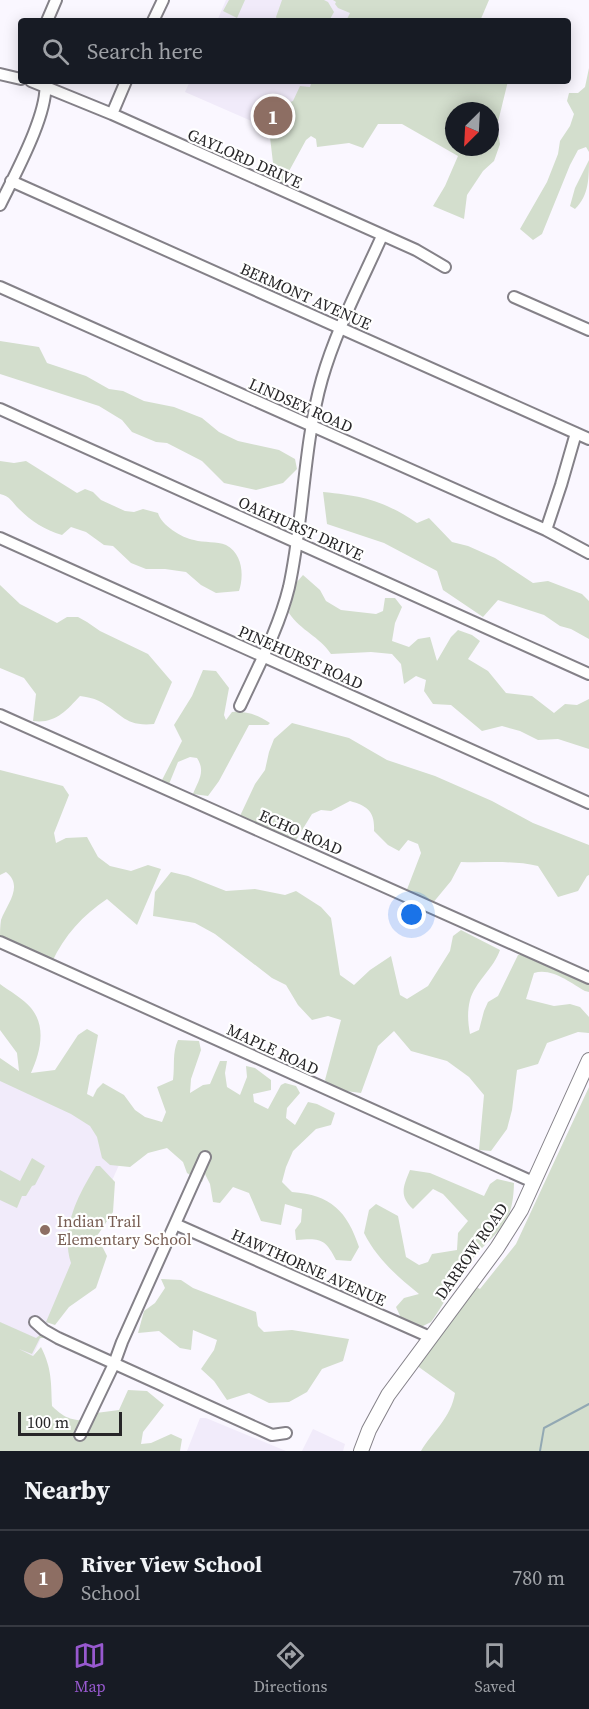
<!DOCTYPE html>
<style>
body{margin:0;font-family:"Source Serif 4",serif;background:#242831;color:#f1f3f6}
.compass{position:absolute;left:445px;top:102px;width:54px;height:54px;border-radius:50%;background:#171b24;box-shadow:0 3px 15px #0003;rotate:204deg}
.scale{position:absolute;left:18px;bottom:15px;width:104px;box-sizing:border-box;padding-left:6px;border:3px solid #272628;border-top:0;font-size:16px;line-height:21px;white-space:nowrap;color:#272628;-webkit-text-stroke:4px #fff;paint-order:stroke}
.you{position:absolute;left:412px;top:915px;width:21px;height:21px;margin:-15px;border:4px solid #fff;border-radius:50%;background:#1a73e8;box-shadow:0 0 0 9px #1a73e833}
.badge{display:grid;place-items:center;width:39px;height:39px;border-radius:50%;background:#9859cf;color:#fff;font-size:20px;font-weight:700}
.pin{position:absolute;translate:-50% -50%;border:3px solid #fff;box-shadow:0 2px 6px #0006}
.list{margin:0;padding:0;list-style:none}
h2{display:flex;justify-content:space-between;align-items:center;height:78px;margin:0;padding:0 24px;font-size:26px}
h2 small{font-size:20px;font-weight:400;color:#9ea1a6}
.list li{display:grid;grid-template-columns:39px 1fr auto;gap:18px;align-items:center;box-sizing:border-box;height:96px;padding:0 24px;border-top:2px solid #363941}
.list b{display:block;font-size:22px;white-space:nowrap}
.list p{margin:0;font-size:20px;white-space:nowrap;color:#9ea1a6}
.list em{font-size:20px;font-style:normal;color:#9ea1a6}
.icon{flex:none;width:33px;height:33px;fill:none;stroke:currentColor;stroke-width:2;stroke-linecap:round;stroke-linejoin:round}
.map{position:relative;flex:none;width:589px;height:1451px;overflow:hidden}
.search{position:absolute;background:#171b24;box-shadow:0 3px 15px #0003;left:18px;right:18px;top:18px;height:66px;display:flex;align-items:center;gap:15px;box-sizing:border-box;padding:0 21px;border-radius:6px;color:#9ea1a6;font-size:22px}
.sheet{height:174px;background:#171b24}
nav{display:flex;justify-content:space-around;align-items:center;box-sizing:border-box;height:84px;border-top:2px solid #363941;background:#171b24;font-size:16px;color:#9ea1a6}
nav a{display:grid;justify-items:center;gap:3px}
nav .on{color:#9859cf}
.map>svg:first-child{display:block}
</style>
<div class="map">
<svg width="589" height="1451" viewBox="0 0 589 1451">
<rect width="100%" height="100%" fill="#faf7ff"/>
<path fill="#f1ebfa" d="M226 0H357L347 21H217Z
M190 81H321L295 140 185 92Z
M0 1074 133 1134 33 1356 0 1341Z
M200 1418H206L286 1451H187Z
M313 1429 345 1444 343 1451H302Z"/>
<path fill="#d3decd" fill-rule="evenodd" d="M229 0H245L237 18 223 11Z
M282 0H324L328 2 334 12 329 21H278L276 17Z
M333 0H489L480 21H346L350 13 338 8 335 4 336 2Z
M589 68V152L586 147 578 150 570 165 542 234 533 240 520 229 547 182 558 154 560 141 570 126 574 114 567 101 569 93H578L585 87Z
M312 81H508L497 126 500 144 494 161 483 171 467 195 464 219 433 206 445 186 458 156 402 124H378L363 148 349 143 317 147 316 139 311 136 306 140 282 184 275 180 268 120 273 109 293 101 300 86 310 87ZM454 111H490V147H454Z
M589 160C589 177 589 196 575 209L570 206 575 188Z
M0 341 39 347 47 363 86 376 109 389 123 391 144 401 174 407 202 418 219 432 238 441 279 450 295 459 297 469 283 483 256 490 224 483 202 461 167 443 156 442 132 432 122 420 99 406 0 374Z
M0 461 14 463 26 461 77 493 85 489 93 492 101 500 125 511 134 512 143 509 158 513C161 525 182 538 194 540 204 543 217 541 226 545 243 554 244 576 239 591L216 593 201 585 186 572 165 569H146L131 563 113 546 104 545 86 532 71 527 62 535C45 530 31 521 19 509 12 502 10 496 0 494Z
M323 492C363 496 383 500 417 523L429 518 452 542 468 546 495 558 533 583 548 581 582 594 589 601V639L571 629 560 626 544 615 498 600 483 617 443 590 437 571 384 543 327 524Z
M303 575 320 590 326 601 341 610 376 614 383 611 385 598H395L402 607 395 623 392 641 409 647 418 639 430 637 437 661 451 637 458 630 472 635 480 641 468 659 488 671 506 693 532 696 554 713 565 704 577 705 589 699V749L558 739 538 740 520 731 502 726 482 731 451 705 433 704 424 691 426 680 416 676 404 684 401 664 392 654 371 652 331 654C319 636 301 631 289 613L296 583Z
M0 585 20 604 57 623 67 617H78L87 622 100 631 148 654 172 682 154 724C124 727 122 713 99 701 93 698 86 697 80 696 66 711 55 724 33 721L36 694 24 678 0 668Z
M203 670 216 671 229 688 224 715 226 720 232 712C247 711 258 715 270 723L268 725H249L219 781 208 796 193 794C198 781 206 772 197 758L190 757 178 762 169 784 161 782 182 741 174 725 192 696Z
M292 723 349 738 387 760 435 776 492 801 533 823 589 845V875L587 876 578 891 558 897 538 866C513 860 487 863 461 862L451 881 432 904 406 892 421 853 418 844 408 840 399 851 388 845 374 831C375 812 368 806 350 801L331 811 321 810 312 814 296 840 240 816 255 784 265 770 269 752 274 739Z
M0 770 63 786 69 795 54 833 56 843 66 838 87 837 98 857 110 866 131 871 148 865 161 869 137 925 107 899C83 915 64 936 52 962L0 939C0 933 0 926 1 920 7 904 24 886 6 872L0 875Z
M171 872 188 876 226 891 255 889 285 895 296 891 321 907 331 918 340 975 354 985 370 970 391 956 400 995 407 999 428 986 450 951 453 936 461 930 500 950C494 968 475 982 470 1000 467 1012 468 1023 470 1034L479 1030 484 1011 488 1002 498 996 518 955H522L589 985V992L585 991C571 983 551 967 534 973L526 999 554 1006 570 1004 580 1007 589 1017V1033L578 1032 547 1043 538 1064 517 1070 512 1110 507 1129 491 1151 479 1150 484 1095 469 1077 447 1061 411 1051 394 1031 378 1046 361 1093 331 1089 325 1080 341 1020 328 1016 312 1020 298 1005 286 985 272 978 215 934 195 923 153 916 155 892Z
M0 984C8 990 25 1000 31 1008 47 1027 40 1053 31 1073L55 1070 78 1035 87 1029 98 1035 87 1094 93 1097 97 1089 103 1083 124 1095 135 1110 145 1117 162 1122 166 1112 157 1087 173 1080C175 1065 172 1053 178 1040L199 1041 201 1050 191 1079 190 1093 203 1085 210 1084 220 1061H227L225 1073 227 1087 240 1095 247 1077 246 1066 255 1068 271 1080V1090L253 1094 254 1102 268 1109 281 1085 285 1083 296 1086 300 1093 287 1108 286 1118 295 1125 308 1102 317 1104 335 1113 331 1125 316 1129 293 1151 286 1167 282 1182 292 1192C331 1195 347 1211 359 1247L351 1261 336 1260C325 1238 320 1238 296 1240L295 1230 301 1222 302 1209 285 1204 281 1225 261 1221 249 1193 233 1187 220 1203 213 1202 210 1184 205 1174 202 1182 187 1173 183 1162 167 1148 148 1153 130 1167 110 1165 102 1158 97 1137 90 1126 71 1114 0 1081V1058L19 1071 17 1053 0 1030Z
M589 1087V1451H421C433 1431 451 1418 455 1393L416 1365 469 1283 480 1289 516 1244Z
M32 1158 45 1166 35 1185 32 1186 26 1196H22L17 1208 0 1200V1170L20 1181Z
M96 1166H100L115 1182 113 1212 97 1236 107 1256 96 1288 69 1307 55 1325 46 1322 71 1263C60 1229 78 1195 96 1166Z
M410 1170 430 1173 484 1196 490 1184 497 1179 514 1183C513 1230 495 1230 470 1262 455 1281 445 1303 431 1322L421 1327 401 1318 396 1307 404 1298 419 1294C397 1276 377 1259 364 1233L369 1210 376 1204 398 1216 406 1257 419 1265 428 1262 432 1254 457 1250 458 1233 468 1221 443 1194 433 1189 413 1209C399 1196 403 1187 410 1170Z
M161 1279 181 1280 193 1288 256 1312 258 1326 264 1332 292 1330 349 1339 343 1361 322 1369 307 1392 289 1402 269 1403 249 1393 227 1400 214 1381 201 1369 214 1350 217 1340 193 1330 191 1350 180 1348 159 1331 138 1333 144 1311 155 1303 165 1288Z
M0 1322 36 1338 40 1335 104 1363 103 1364 44 1338H40L32 1354 19 1349 33 1356 41 1347C52 1369 51 1382 52 1406 66 1420 73 1420 92 1421L96 1413 119 1410 128 1390 147 1391 164 1405 143 1432 141 1444 151 1443 171 1434 182 1439 180 1451H0Z"/>
<g fill="none" stroke-linecap="round" stroke-linejoin="round">
<path stroke="#92a8b3" stroke-width="2" d="M540 1451 544 1428 589 1404"/>
<defs>
<path id="minor" d="M47 21 56 0
M153 21 163 0
M0 74 21 79
M31 81 112 114 416 250 445 267
M112 114 126 81
M11 181 589 439
M0 205C14 176 50 111 45 81
M0 287 546 530 589 553
M514 297 589 330
M0 409 589 674
M546 530 561 485 576 433
M0 538 589 803
M240 706C258 667 279 628 289 587 304 519 303 446 322 379 336 330 361 283 382 236
M0 715 589 978
M0 942 533 1182
M175 1224 430 1337
M35 1322 44 1330 58 1338 272 1435 286 1433
M80 1435 114 1364 122 1342 205 1157"/>
<path id="major" d="M361 1451 369 1430 388 1395 497 1248 521 1210 589 1060"/>
</defs>
<use href="#minor" stroke="#848188" stroke-width="14"/>
<use href="#major" stroke="#848188" stroke-width="16"/>
<use href="#minor" stroke="#fff" stroke-width="10"/>
<use href="#major" stroke="#fff" stroke-width="14"/>
</g>
<circle fill="#8d6e63" stroke="#fff" stroke-width="2" cx="45" cy="1230" r="6"/>
<g text-anchor="middle" stroke-width="4.5" stroke-linejoin="round" paint-order="stroke">
<g font-size="16" fill="#272628" stroke="#fff">
<text transform="translate(245 158) rotate(24)" y="6">GAYLORD DRIVE</text>
<text transform="translate(306 296) rotate(24)" y="6">BERMONT AVENUE</text>
<text transform="translate(301 405) rotate(24)" y="6">LINDSEY ROAD</text>
<text transform="translate(301 528) rotate(24)" y="6">OAKHURST DRIVE</text>
<text transform="translate(301 657) rotate(24)" y="6">PINEHURST ROAD</text>
<text transform="translate(301 832) rotate(24)" y="6">ECHO ROAD</text>
<text transform="translate(273 1049) rotate(25)" y="6">MAPLE ROAD</text>
<text transform="translate(471 1251) rotate(-55)" y="6">DARROW ROAD</text>
<text transform="translate(309 1267) rotate(24)" y="6">HAWTHORNE AVENUE</text>
</g>
<g font-size="16" fill="#785e54" stroke="#fff" text-anchor="start">
<text x="57" y="1227">Indian Trail<tspan x="57" dy="18">Elementary School</tspan></text>
</g>
</g>
</svg>
<svg class="compass" viewBox="-18 -18 36 36"><path d="M0-13l5 13h-10z" fill="#e53935"/><path d="M0 13l5-13h-10z" fill="#9ea1a6"/></svg>
<div class="scale">100 m</div>
<div class="you"></div>
<div class="pin badge" style="left:273px;top:116px;background:#8d6e63">1</div>
<div class="search"><svg class="icon" aria-label="search" viewBox="0 0 24 24"><circle cx="10" cy="10" r="6"/><path d="M15 15l6 6"/></svg>Search here</div>
</div>
<section class="sheet">
<h2>Nearby<small></small></h2>
<ul class="list">
<li><span class="badge" style="background:#8d6e63">1</span><div><b>River View School</b><p>School</p></div><em>780 m</em></li>
</ul>
</section>
<nav>
<a class="on"><svg class="icon" aria-label="map" viewBox="0 0 24 24"><path d="M3 6l6-2 6 2 6-2v14l-6 2-6-2-6 2zM9 4v14M15 6v14"/></svg>Map</a>
<a><svg class="icon" aria-label="directions" viewBox="0 0 24 24"><path d="M12 3l9 9-9 9-9-9zM9 14v-3h6M13 9l2 2-2 2"/></svg>Directions</a>
<a><svg class="icon" aria-label="saved" viewBox="0 0 24 24"><path d="M7 4h10v16l-5-4-5 4z"/></svg>Saved</a>
</nav>
